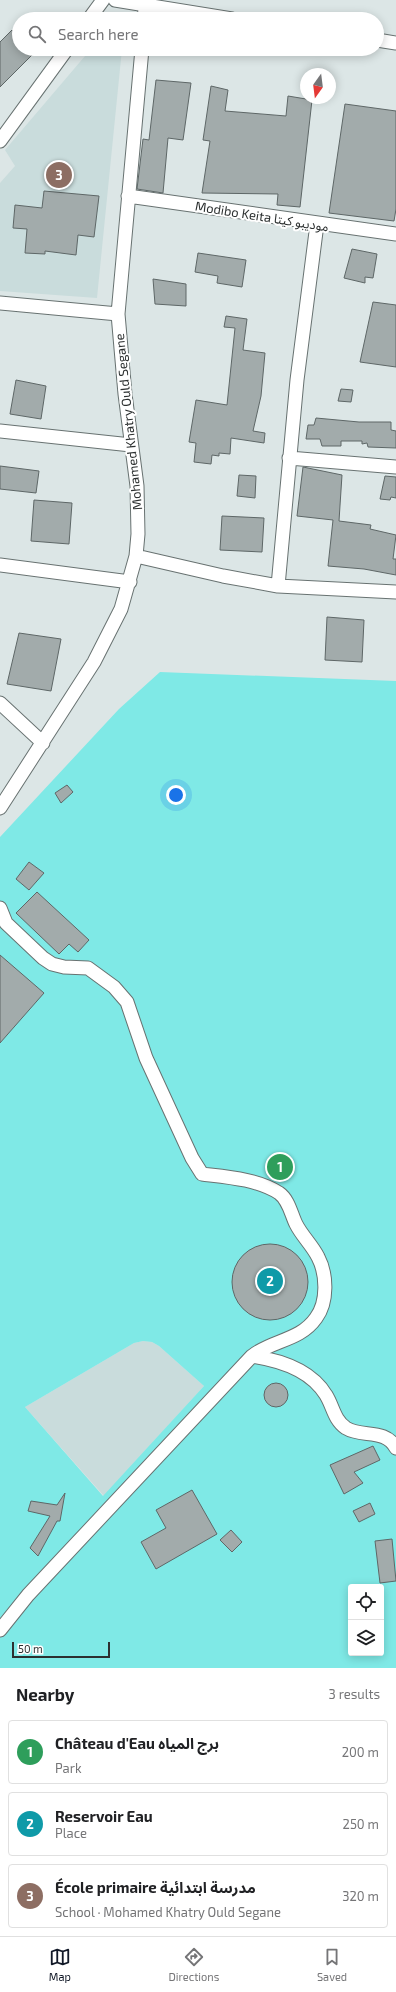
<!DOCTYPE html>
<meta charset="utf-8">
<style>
body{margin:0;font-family:"Exo 2","Noto Sans Arabic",sans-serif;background:#f6f6f6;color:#202124}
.controls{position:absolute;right:12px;bottom:12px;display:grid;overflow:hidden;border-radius:4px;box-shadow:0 2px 10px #0003}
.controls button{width:36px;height:36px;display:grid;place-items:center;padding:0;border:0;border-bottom:1px solid #e0e0e0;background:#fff;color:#202124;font:20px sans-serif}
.compass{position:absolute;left:300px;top:68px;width:36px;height:36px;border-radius:50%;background:#fff;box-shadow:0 2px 10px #0003;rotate:194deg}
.scale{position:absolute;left:12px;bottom:10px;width:98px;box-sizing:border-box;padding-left:4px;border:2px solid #2c3030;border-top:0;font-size:11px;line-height:14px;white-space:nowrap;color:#2c3030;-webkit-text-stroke:3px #fff;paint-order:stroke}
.you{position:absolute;left:176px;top:795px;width:14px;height:14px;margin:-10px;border:3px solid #fff;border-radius:50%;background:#1a73e8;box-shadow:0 0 0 6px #1a73e833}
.badge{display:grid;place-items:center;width:26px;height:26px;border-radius:50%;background:#111827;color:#fff;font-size:13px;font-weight:700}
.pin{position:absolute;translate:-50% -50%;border:2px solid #fff;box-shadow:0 1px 4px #0006}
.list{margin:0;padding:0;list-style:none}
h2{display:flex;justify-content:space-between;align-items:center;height:52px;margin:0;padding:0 16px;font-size:17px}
h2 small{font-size:13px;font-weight:400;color:#757577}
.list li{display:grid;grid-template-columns:26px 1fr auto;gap:12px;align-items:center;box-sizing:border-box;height:64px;margin:0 8px 8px;padding:0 8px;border:1px solid #e0e0e0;border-radius:4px}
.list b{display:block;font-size:15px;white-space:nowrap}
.list p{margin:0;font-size:13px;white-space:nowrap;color:#757577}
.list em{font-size:13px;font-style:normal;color:#757577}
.icon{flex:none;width:22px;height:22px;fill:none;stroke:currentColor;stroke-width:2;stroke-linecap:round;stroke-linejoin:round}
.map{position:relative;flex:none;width:396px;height:1668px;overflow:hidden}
.search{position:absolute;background:#fff;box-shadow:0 2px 10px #0003;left:12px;right:12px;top:12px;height:44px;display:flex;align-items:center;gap:10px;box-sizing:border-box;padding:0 14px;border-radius:22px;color:#757577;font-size:15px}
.sheet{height:268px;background:#fff}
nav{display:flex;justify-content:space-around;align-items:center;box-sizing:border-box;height:56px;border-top:1px solid #e0e0e0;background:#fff;font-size:11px;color:#757577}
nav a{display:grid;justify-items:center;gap:2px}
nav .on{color:#111827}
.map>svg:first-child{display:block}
</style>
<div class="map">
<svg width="396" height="1668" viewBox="0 0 396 1668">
<rect width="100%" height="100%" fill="#dce6e6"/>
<path fill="#c9dcdc" d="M91 49H122L97 298 0 291V183L15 166 5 150Z
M143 1341 152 1342 159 1346 204 1386 104 1496 25 1407 134 1343Z"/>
<path fill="#7fe9e6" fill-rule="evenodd" d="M160 672 396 681V1668H0V837L119 709ZM143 1341 152 1342 159 1346 204 1386 103 1496 25 1407 134 1343ZM351 1587H381V1653H351Z"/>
<path fill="#a2abab" stroke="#5e6767" d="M12 30 19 38V49H38L0 87V42Z
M156 80 191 83 183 140 168 138 163 193 137 189 143 139 149 140Z
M211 86 228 90 225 111 286 116 288 96 312 100 300 207 277 205 278 194 202 193 210 141 203 140Z
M345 104 396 111V209L394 221 329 213Z
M44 191 99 196 94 237 78 235 76 255 45 251V254L25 253 27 229 13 228 15 205 42 208Z
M352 249 377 254 373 278 365 277V283L344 278Z
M198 253 246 260 242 287 217 283 218 276 195 272Z
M153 279 186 284V306L155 304Z
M373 302 396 305V367L360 362Z
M226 316 247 319 243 350 265 353 261 396 253 431 265 433 264 443 231 438 230 454 219 453V456L212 455 211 464 194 462 196 443 189 442 196 400 227 405 235 328 224 327Z
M16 380 46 386 41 419 10 414Z
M341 389 353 390 351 402 338 401Z
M316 418 359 422H391V430L396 431V448L368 447 367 443 362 444V441H341V446H322L320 439H306L308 425H314Z
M0 466 39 471 36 493 0 489Z
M303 467 342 475 339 521 371 525 370 529 396 535 393 559H396V575L364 569 328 566 333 520 297 516Z
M239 475 256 476 255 498 237 496Z
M385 476 396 477V498L391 497 390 500 380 499Z
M34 500 72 503 69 544 31 541Z
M222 516 264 518 262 552 220 550Z
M327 617 364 620 362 662 325 660Z
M19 633 61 639 51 691 7 684Z
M67 785 73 792 61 803 55 793Z
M29 862 44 873 29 890 16 879Z
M37 892 89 940 78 952 69 944 59 954 16 913Z
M0 955 44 993 0 1043Z
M232 1282a38 38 0 1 1 76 0a38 38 0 1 1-76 0Z
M264 1395a12 12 0 1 1 24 0a12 12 0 1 1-24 0Z
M373 1446 380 1460 354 1472 363 1483 344 1494 330 1465Z
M192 1490 217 1534 156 1569 141 1542 166 1528 156 1510Z
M65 1493 60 1521H57L38 1556 30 1548 50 1516 28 1511 31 1501 57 1505Z
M370 1503 375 1514 359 1522 353 1511Z
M231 1530 242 1542 232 1552 220 1540Z
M392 1539 396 1581 380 1583 375 1541Z"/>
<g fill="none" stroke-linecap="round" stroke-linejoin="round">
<defs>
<path id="minor" d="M115 0 232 19
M89 19 103 0
M144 19 146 0
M377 40 396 43
M0 141 67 49
M128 196 396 234
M0 303 118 314
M0 431 131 445
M289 458 396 467
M136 556 223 576 278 586 396 592
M0 565 130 582
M278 586 297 380 317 224
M0 703 43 743
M0 808 94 662 121 609 136 556 138 534 137 486 125 394 118 314 142 49
M0 908 6 923 43 958 52 964 64 967 88 968 114 987 127 1002 146 1058 192 1158 202 1174C227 1177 257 1179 279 1193 289 1200 291 1214 296 1224 302 1236 312 1245 318 1257 327 1274 328 1302 316 1318 300 1341 272 1340 252 1356L28 1595 0 1630
M252 1356C279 1360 311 1370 326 1395 333 1406 334 1420 346 1428 362 1438 385 1428 396 1448"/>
</defs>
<use href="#minor" stroke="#687271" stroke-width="15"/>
<use href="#minor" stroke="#fff" stroke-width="13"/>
</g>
<g text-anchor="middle" stroke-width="4" stroke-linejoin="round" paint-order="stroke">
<g font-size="13" fill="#2c3030" stroke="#fff">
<text transform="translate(262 216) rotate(9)" y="5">Modibo Keita موديبو كيتا</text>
<text transform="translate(128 422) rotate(-96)" y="5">Mohamed Khatry Ould Segane</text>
</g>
</g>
</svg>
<div class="controls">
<button><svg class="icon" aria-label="locate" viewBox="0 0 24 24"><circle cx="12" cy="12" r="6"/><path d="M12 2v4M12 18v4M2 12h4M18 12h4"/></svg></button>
<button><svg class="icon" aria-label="layers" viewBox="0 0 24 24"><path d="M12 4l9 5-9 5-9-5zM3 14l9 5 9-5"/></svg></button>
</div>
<svg class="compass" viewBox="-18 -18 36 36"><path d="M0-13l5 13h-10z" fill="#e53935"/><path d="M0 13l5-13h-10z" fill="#757577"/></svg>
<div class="scale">50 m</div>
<div class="you"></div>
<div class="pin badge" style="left:280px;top:1167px;background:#2e9e5b">1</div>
<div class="pin badge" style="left:270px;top:1281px;background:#0f9aa8">2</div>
<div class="pin badge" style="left:59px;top:175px;background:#8d6e63">3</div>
<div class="search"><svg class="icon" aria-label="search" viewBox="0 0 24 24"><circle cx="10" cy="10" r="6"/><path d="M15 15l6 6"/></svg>Search here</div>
</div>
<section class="sheet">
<h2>Nearby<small>3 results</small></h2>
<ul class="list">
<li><span class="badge" style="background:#2e9e5b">1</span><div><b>Château d'Eau برج المياه</b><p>Park</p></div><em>200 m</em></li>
<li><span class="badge" style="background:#0f9aa8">2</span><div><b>Reservoir Eau</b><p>Place</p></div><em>250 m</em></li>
<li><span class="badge" style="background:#8d6e63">3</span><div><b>École primaire مدرسة ابتدائية</b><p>School · Mohamed Khatry Ould Segane</p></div><em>320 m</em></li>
</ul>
</section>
<nav>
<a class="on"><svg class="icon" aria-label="map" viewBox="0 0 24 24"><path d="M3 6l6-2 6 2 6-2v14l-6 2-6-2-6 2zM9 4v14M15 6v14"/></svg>Map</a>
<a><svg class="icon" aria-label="directions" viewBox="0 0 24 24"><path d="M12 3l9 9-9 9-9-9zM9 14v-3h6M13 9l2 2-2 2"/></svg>Directions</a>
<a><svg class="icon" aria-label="saved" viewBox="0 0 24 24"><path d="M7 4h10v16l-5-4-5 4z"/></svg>Saved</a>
</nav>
